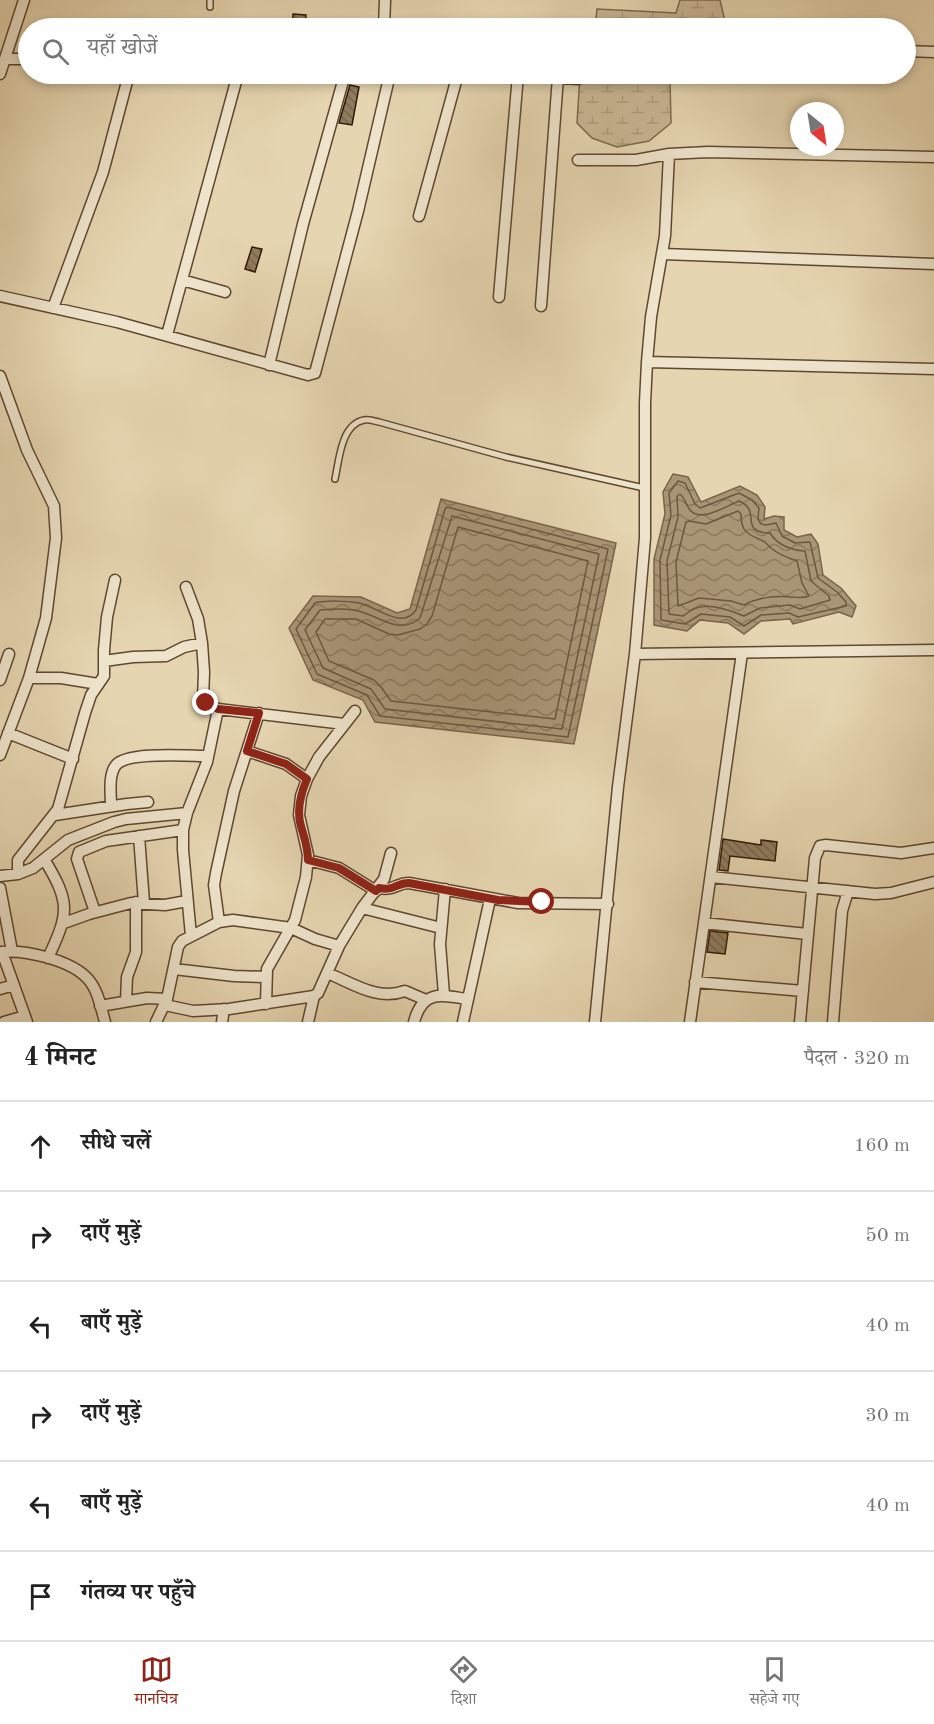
<!DOCTYPE html>
<html lang="hi">
<meta charset="utf-8">
<style>
body{margin:0;font-family:"Old Standard TT","Noto Serif Devanagari",serif;background:#f6f6f6;color:#222}
.compass{position:absolute;left:790px;top:102px;width:54px;height:54px;border-radius:50%;background:#fff;box-shadow:0 3px 9px #0003;rotate:150deg}
.stop{position:absolute;width:18px;height:18px;margin:-14px;border:4px solid #8f2418;border-radius:50%;background:#fff}
.stop.end{background:#8f2418;border-color:#fff;box-shadow:0 2px 6px #0008}
.list{margin:0;padding:0;list-style:none}
h2{display:flex;justify-content:space-between;align-items:center;height:78px;margin:0;padding:0 24px;font-size:26px}
h2 small{font-size:20px;font-weight:400;color:#767676}
.list li{display:grid;grid-template-columns:39px 1fr auto;gap:18px;align-items:center;box-sizing:border-box;height:90px;padding:0 24px;border-top:2px solid #e0e0e0}
.list b{display:block;font-size:22px;white-space:nowrap}
.list em{font-size:20px;font-style:normal;color:#767676}
.icon{flex:none;width:33px;height:33px;fill:none;stroke:currentColor;stroke-width:2;stroke-linecap:round;stroke-linejoin:round}
.map{position:relative;flex:none;width:934px;height:1022px;overflow:hidden}
.search{position:absolute;background:#fff;box-shadow:0 3px 9px #0003;left:18px;right:18px;top:18px;height:66px;display:flex;align-items:center;gap:15px;box-sizing:border-box;padding:0 21px;border-radius:33px;color:#767676;font-size:22px}
.sheet{height:618px;background:#fff}
nav{display:flex;justify-content:space-around;align-items:center;box-sizing:border-box;height:84px;border-top:2px solid #e0e0e0;background:#fff;font-size:16px;color:#767676}
nav a{display:grid;justify-items:center;gap:3px}
nav .on{color:#8f2418}
.map>svg:first-child{display:block}
</style>
<div class="map">
<svg width="934" height="1022" viewBox="0 0 934 1022">
<defs>
<pattern id="wetland-marsh" width="20" height="14" patternUnits="userSpaceOnUse" patternTransform="scale(1.5)"><rect width="20" height="14" fill="#c7b593"/><path d="M1 5h8M5 5V1M11 12h8M15 12V8" fill="none" stroke="#ab9b7d"/></pattern>
<pattern id="water-waves" width="16" height="10" patternUnits="userSpaceOnUse" patternTransform="scale(1.5)"><rect width="16" height="10" fill="#a89576"/><path d="M0 5q4-4 8 0t8 0" fill="none" stroke="#89795f"/></pattern>
<pattern id="building-back-hatch" width="6" height="6" patternUnits="userSpaceOnUse" patternTransform="scale(1.5)"><rect width="6" height="6" fill="#8f7b5e"/><path d="M-1 5l2 2M0 0l6 6M5-1l2 2" fill="none" stroke="#75644c"/></pattern>
</defs>
<rect width="100%" height="100%" fill="#e5d5b0"/>
<filter id="stains"><feTurbulence type="fractalNoise" baseFrequency=".00333" numOctaves="4"/><feColorMatrix values="0 0 0 0 .2 0 0 0 0 .09 0 0 0 0 .02 0 0 0 .5 -.17"/></filter>
<radialGradient id="worn" r=".72"><stop offset=".6" stop-color="#630" stop-opacity="0"/><stop offset="1" stop-color="#630" stop-opacity=".3"/></radialGradient>
<path fill="url(#wetland-marsh)" stroke="#7c674c" stroke-width="1.5" d="M680 0H720L726 26 725 28H595L597 9 676 13Z
M580 74H674L670 79 671 123 649 141 617 147 592 138 577 123Z"/>
<path fill="url(#water-waves)" stroke="#796349" stroke-width="1.5" d="M673 474 688 477 701 502 740 486 757 495 765 507 764 519 774 516 784 517V530L797 537 811 534 818 544 823 575 841 588 856 606 852 617 839 612 793 624 790 619 761 621 744 634 728 623 700 620 687 631 654 625V559L665 514 663 492Z
M441 499 616 543 574 744 375 722 363 700 313 680 289 628 313 596 361 597 397 613 410 609Z"/>
<g fill="none" stroke-linecap="round" stroke-linejoin="round">
<path stroke="#6d573e" stroke-width="1.5" d="M678 481 685 483 695 504 700 508 739 493 752 500 759 508 758 519 761 524 766 525 776 523 782 536 795 543 810 542 818 578 837 592 846 602V606L798 617 789 613 761 615 744 626 730 617 701 614 685 624 661 620 660 560 671 515 669 493Z
M680 494C685 498 686 505 690 510 701 523 726 506 739 501 763 511 737 532 770 533 778 546 791 550 805 551L811 581 829 596 830 600 800 609 790 605 760 608 744 616C732 611 709 603 696 608 691 609 687 614 683 616L669 614 667 561 678 517 677 496Z
M447 507 608 549 568 737 380 716 367 695 317 674 296 629 315 603C327 600 347 601 359 603 376 606 402 631 416 610L445 509Z
M738 511 741 514C741 533 748 534 763 541 766 542 768 546 771 548 778 554 788 558 797 561L802 583 809 596C802 599 799 597 791 597 775 595 757 598 744 605L731 601 699 598 678 606 676 562 686 522 689 521 706 524Z
M452 516 599 554 562 729 385 709 371 689 323 668 305 630 320 610C332 609 347 608 358 611 380 616 399 636 420 618Z
M458 527 588 561 555 719 391 701 381 687 374 680 329 661 316 632 325 619H356L389 634 398 635 420 629 427 624 432 616Z"/>
</g>
<path fill="url(#building-back-hatch)" stroke="#321905" stroke-width="1.5" d="M293 14 306 15V28H292Z
M350 85 359 87 352 125 339 123Z
M252 247 262 249 255 272 245 269Z
M723 839 761 845V840L777 842 775 861 730 856 728 871 719 870Z
M710 931 728 933 725 954 707 952Z"/>
<g fill="none" stroke-linecap="round" stroke-linejoin="round">
<defs>
<path id="service" d="M210 7V0
M335 479C339 461 341 424 364 420 368 419 374 421 379 422L506 457 644 488"/>
<path id="minor" d="M384 28 385 0
M906 51 934 52
M5 59H28
M0 74 24 0
M501 74 578 79
M578 160H636L669 154 708 152 934 157
M419 216 458 74
M663 254 934 264
M182 280 225 292
M0 296 117 322 308 375 315 373 358 211 390 74
M499 297 518 75
M541 306 558 77
M53 308 103 172 129 74
M167 335 238 74
M647 362 934 369
M269 365 303 224 345 74
M0 376 27 450 54 506 56 538 46 618 29 678 0 755
M186 587 198 619 202 643 204 672 203 699 206 703 218 709 344 724
M635 654 934 650
M104 661 133 657 166 656 184 647 202 643
M29 678H61L98 684
M0 680 9 654
M8 733 73 759
M247 751 286 764 307 779
M111 806C111 794 108 775 116 765 127 751 189 756 208 756
M55 815 127 804 148 802
M139 836 144 903
M44 859C71 903 69 913 48 958
M308 860 339 868 376 891
M18 874V860L58 809 85 713 91 695 104 676V650L107 617 115 580
M0 876 18 874 33 868 68 840 114 822 126 819 187 813
M711 877 875 894 891 893 934 882
M0 888 12 951
M379 888C395 891 396 883 409 883L518 903 608 904
M362 908 441 928
M95 912 77 859 79 852 106 841 183 830
M219 922 214 885 216 873 234 791 259 713
M64 923 89 914 131 903 165 905 187 901
M704 923 807 934
M191 936 183 850V830L187 813 207 762 218 709
M0 952C24 949 71 960 88 979 98 990 101 1008 105 1022
M2 952 27 1022
M174 969 234 976 266 977
M327 973C353 983 376 1001 405 991L426 1000
M695 982 803 991
M0 989 14 985
M444 995 440 944 445 889
M126 1001 127 977 136 952V902
M266 1004 267 969 295 920 306 877 308 855 299 815 301 796 307 779 319 757 355 711
M165 1005 193 1011 229 1009 314 996 318 993 339 946 362 908 384 879 391 853
M100 1006 147 998 167 999
M4 1022 25 1016
M156 1022 167 999 178 947 182 941 219 922 233 920 291 928 315 939 339 946
M222 1022 224 1009
M308 1022 314 996
M414 1022C422 991 440 994 466 999
M463 1022 490 899
M595 1022 618 787 635 654 645 538V403L647 362 651 317 665 236 669 154
M690 1022 742 653
M800 1022 815 858 820 846 826 845 901 853 934 848
M833 1022 842 911 848 891"/>
</defs>
<use href="#service" stroke="#5f4830" stroke-width="8"/>
<use href="#minor" stroke="#5f4830" stroke-width="13"/>
<use href="#service" stroke="#eee4cc" stroke-width="5"/>
<use href="#minor" stroke="#eee4cc" stroke-width="10"/>
</g>
<g fill="none" stroke-linecap="round" stroke-linejoin="round">
<path stroke="#8f2418" stroke-width="8" d="M206 703 218 709 259 713 247 751 286 764 307 779C301 793 297 807 300 822 303 835 308 846 308 860L339 868 376 891 379 888C395 891 396 883 409 883L498 900 542 902"/>
</g>
<rect width="100%" height="100%" filter="url(#stains)"/>
<rect width="100%" height="100%" fill="url(#worn)"/>
</svg>
<svg class="compass" viewBox="-18 -18 36 36"><path d="M0-13l5 13h-10z" fill="#e53935"/><path d="M0 13l5-13h-10z" fill="#767676"/></svg>
<div class="stop" style="left:542px;top:902px"></div>
<div class="stop end" style="left:206px;top:703px"></div>
<div class="search"><svg class="icon" aria-label="search" viewBox="0 0 24 24"><circle cx="10" cy="10" r="6"/><path d="M15 15l6 6"/></svg>यहाँ खोजें</div>
</div>
<section class="sheet">
<h2>4 मिनट<small>पैदल · 320 m</small></h2>
<ul class="list">
<li><svg class="icon" aria-label="ahead" viewBox="0 0 24 24"><path d="M12 20V5M6 11l6-6 6 6"/></svg><div><b>सीधे चलें</b></div><em>160 m</em></li>
<li><svg class="icon" aria-label="right" viewBox="0 0 24 24"><path d="M7 20v-9h11M14 6l5 5-5 5"/></svg><div><b>दाएँ मुड़ें</b></div><em>50 m</em></li>
<li><svg class="icon" aria-label="left" viewBox="0 0 24 24"><path d="M17 20v-9H6M10 6l-5 5 5 5"/></svg><div><b>बाएँ मुड़ें</b></div><em>40 m</em></li>
<li><svg class="icon" aria-label="right" viewBox="0 0 24 24"><path d="M7 20v-9h11M14 6l5 5-5 5"/></svg><div><b>दाएँ मुड़ें</b></div><em>30 m</em></li>
<li><svg class="icon" aria-label="left" viewBox="0 0 24 24"><path d="M17 20v-9H6M10 6l-5 5 5 5"/></svg><div><b>बाएँ मुड़ें</b></div><em>40 m</em></li>
<li><svg class="icon" aria-label="arrive" viewBox="0 0 24 24"><path d="M6 21V4h12l-3 4 3 4H6"/></svg><div><b>गंतव्य पर पहुँचे</b></div></li>
</ul>
</section>
<nav>
<a class="on"><svg class="icon" aria-label="map" viewBox="0 0 24 24"><path d="M3 6l6-2 6 2 6-2v14l-6 2-6-2-6 2zM9 4v14M15 6v14"/></svg>मानचित्र</a>
<a><svg class="icon" aria-label="directions" viewBox="0 0 24 24"><path d="M12 3l9 9-9 9-9-9zM9 14v-3h6M13 9l2 2-2 2"/></svg>दिशा</a>
<a><svg class="icon" aria-label="saved" viewBox="0 0 24 24"><path d="M7 4h10v16l-5-4-5 4z"/></svg>सहेजे गए</a>
</nav>
